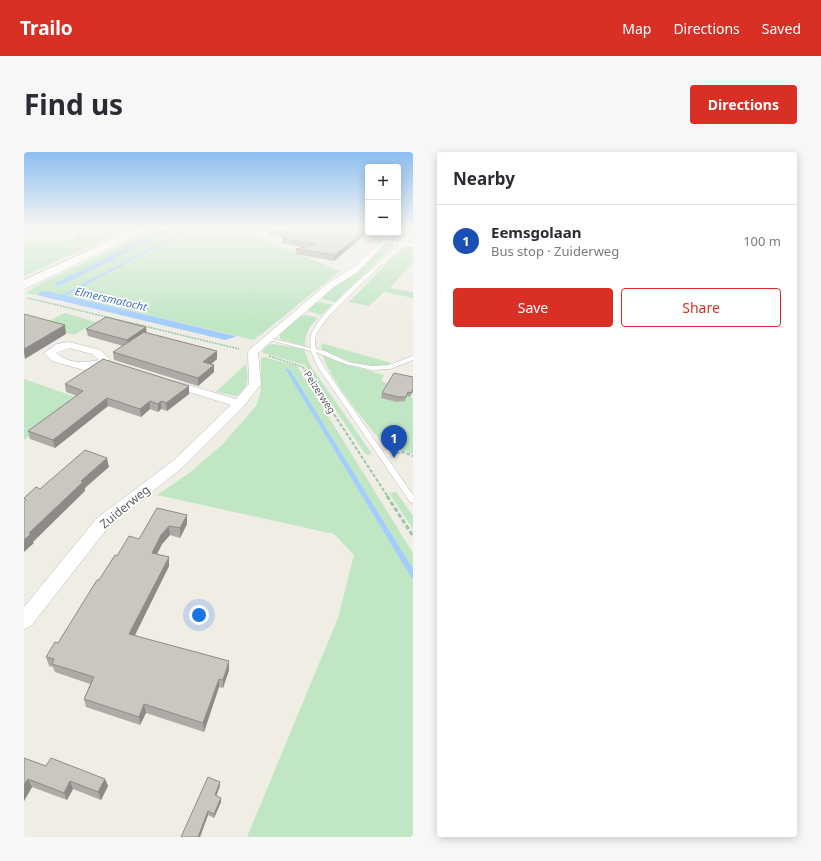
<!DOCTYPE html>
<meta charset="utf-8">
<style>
body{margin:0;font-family:"Noto Sans",sans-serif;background:#f7f7f7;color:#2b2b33}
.controls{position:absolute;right:12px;top:12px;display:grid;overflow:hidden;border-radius:4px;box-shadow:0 2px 10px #0003}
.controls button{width:36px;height:36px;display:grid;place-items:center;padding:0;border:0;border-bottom:1px solid #e1e1e2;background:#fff;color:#2b2b33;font:20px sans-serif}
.you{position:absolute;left:175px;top:463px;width:14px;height:14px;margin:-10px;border:3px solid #fff;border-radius:50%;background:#1a73e8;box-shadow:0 0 0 6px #1a73e833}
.badge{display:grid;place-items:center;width:26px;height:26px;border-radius:50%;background:#d93025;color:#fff;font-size:13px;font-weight:700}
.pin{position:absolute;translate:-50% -33px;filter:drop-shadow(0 1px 2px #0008)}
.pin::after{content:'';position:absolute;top:21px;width:14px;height:12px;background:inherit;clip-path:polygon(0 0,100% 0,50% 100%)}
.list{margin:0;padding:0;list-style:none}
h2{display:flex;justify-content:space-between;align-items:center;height:52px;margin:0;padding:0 16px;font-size:17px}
h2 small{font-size:13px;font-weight:400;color:#7c7c81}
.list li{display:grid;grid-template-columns:26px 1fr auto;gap:12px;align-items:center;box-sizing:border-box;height:72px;padding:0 16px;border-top:1px solid #e1e1e2}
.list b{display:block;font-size:15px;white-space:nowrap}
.list p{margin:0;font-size:13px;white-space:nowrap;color:#7c7c81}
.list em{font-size:13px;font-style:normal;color:#7c7c81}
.actions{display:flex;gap:8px;padding:12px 16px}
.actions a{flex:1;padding:9px 0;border:1px solid #d93025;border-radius:4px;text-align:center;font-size:14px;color:#d93025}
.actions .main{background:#d93025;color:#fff}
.map{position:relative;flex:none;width:389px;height:685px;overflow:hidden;border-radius:4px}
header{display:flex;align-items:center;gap:24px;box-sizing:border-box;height:56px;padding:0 20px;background:#d93025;color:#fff}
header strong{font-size:19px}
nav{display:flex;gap:22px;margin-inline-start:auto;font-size:14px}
.intro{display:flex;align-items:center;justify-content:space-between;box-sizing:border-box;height:96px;padding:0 24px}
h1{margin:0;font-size:28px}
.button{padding:10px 18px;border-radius:4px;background:#d93025;color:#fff;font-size:14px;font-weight:700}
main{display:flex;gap:24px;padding:0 24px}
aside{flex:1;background:#fff;border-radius:4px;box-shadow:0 2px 10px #0003}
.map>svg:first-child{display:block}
</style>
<header>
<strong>Trailo</strong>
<nav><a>Map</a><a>Directions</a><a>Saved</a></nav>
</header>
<div class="intro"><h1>Find us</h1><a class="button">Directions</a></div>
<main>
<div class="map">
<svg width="389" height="685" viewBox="0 0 389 685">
<rect width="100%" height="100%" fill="#efede4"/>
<path fill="#c0e6c4" d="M49 75H107L0 124V90L48 88 53 85Z
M135 75H243L228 83 316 119 230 188 23 139 13 143 1 141 20 130Z
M361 92H370L361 102 311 150 299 147 298 145C319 127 341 111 361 92Z
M382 94 389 95V110L366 136 389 140V146L360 140 345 154 325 150 370 104Z
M296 150 308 153 297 163 284 159 291 151Z
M41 161 72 170 50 183 17 173Z
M282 163 294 166C285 174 281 182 281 194L256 187V182L276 164Z
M297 191 367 211C349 223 314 204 298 198Z
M249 192 280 197 286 213 348 302 342 303 281 213 239 201 238 200 242 194Z
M298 202 325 213 360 223 357 229 365 232 363 247 374 250 377 248 381 249 383 244 389 246V302L378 298 365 299C343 271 310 235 298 202Z
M240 205 273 214 389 401V685H223L314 466 330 403 310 382 133 343 164 322 199 292 232 254 237 239V206Z
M222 212C224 228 226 232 213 244L192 240Z
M0 227 57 247 0 288Z
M372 340 389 364V377L365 341Z"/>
<path fill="#a3cdff" d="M144 75H152L42 131 34 134 30 132Z
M23 139 211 184V185L201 188 13 143 16 140Z"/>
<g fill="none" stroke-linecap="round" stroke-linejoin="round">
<path fill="#a3cdff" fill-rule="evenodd" d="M166 75H170L39 145 41 146 40 147 34 145Z
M262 217H264L266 218 389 417V426L387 425 262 218Z"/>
<defs>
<path id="lane" d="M389 78V81L386 83 384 89 379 94 369 102 339 130 304 165 292 182 291 191 292 197 301 199 324 210 348 214 365 213 389 204V208L366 217 348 218 321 212 292 200 300 215 389 343V350H386L294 215 287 199 242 187 244 186 287 196C286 191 286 187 287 183 295 160 345 120 364 103 371 97 378 93 382 86L371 96H369V94L376 87Z"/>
<path id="street" d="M365 81H373L366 88 389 91V95L362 91 334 120 310 135 234 201 237 232 219 255 159 315 85 374 7 474 0 477V455L73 366 149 309 207 253 143 233 141 231 143 229H151L212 247 225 232 224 200 225 198 304 131 328 116Z
M45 190 76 198 86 207 83 212 60 218 28 209 20 201 33 192ZM45 196 68 202 75 208C61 211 44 212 32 201Z"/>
<path id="secondary" d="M116 75H130L0 137V128Z"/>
</defs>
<use href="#lane" stroke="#b9bbc0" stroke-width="1"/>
<use href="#street" stroke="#b9bbc0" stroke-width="1"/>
<use href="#secondary" stroke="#b9bcc2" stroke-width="1"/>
<path stroke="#99c7ac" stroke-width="1.5" stroke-dasharray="2 1" stroke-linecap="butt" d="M4 146 215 197
M245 204 279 215 289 231"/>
<path stroke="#99c7ac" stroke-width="2" stroke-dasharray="3.5 2" stroke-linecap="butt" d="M289 230 364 345
M372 301 379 300 389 304"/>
<path stroke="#99c7ac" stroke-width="3" stroke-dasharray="4.5 2.5" stroke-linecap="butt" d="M363 344 389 384"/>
<use href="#lane" fill="#fff" fill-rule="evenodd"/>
<use href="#street" fill="#fff" fill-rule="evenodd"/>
<use href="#secondary" fill="#fff" fill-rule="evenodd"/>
</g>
<path fill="#aeaba6" d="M243 75H344V80L310 109 272 102V97L279 95 258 91V86L259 85 244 83V80H243Z
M122 175V181L193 199V207L187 212 190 213V220L174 234 90 208 89 200 99 194 64 184 62 177Z
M389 225V240L386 245 383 244 381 249 373 250 357 246 358 241Z
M41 232 165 234V242L143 259 137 257 134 260 126 257 117 265 84 254 31 296 6 287 4 279 53 244 42 240Z
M133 356 163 372 156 386 146 383 138 392 133 402 145 414 111 483 205 518 199 536 195 535 180 580 122 561 116 573 62 555 60 547 66 532 31 520 29 515 25 514 22 505 34 491 75 428 93 404 115 387Z
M0 606 22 614 81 627 84 634 77 648 49 637 43 648 8 635 0 649Z
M196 634 192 644 197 646V650L190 666 184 663 176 685H157Z"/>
<path fill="#8d8b87" d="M344 76V80L310 109 311 103Z
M41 173 42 182 1 207 0 201V197Z
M122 175 123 183 104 196 103 188Z
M193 199V207L180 218 179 210Z
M190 213V220L174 234V226Z
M165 234V242L143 259 142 251Z
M83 246 84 254 31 296 29 288Z
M126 249V257L117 265 116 257Z
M137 249V257L134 260V252Z
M83 306 85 315 61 336V339L9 390 10 391 0 400V388L5 381 57 329Z
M163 363V372L156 386V376Z
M145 374 146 383 138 392 129 410 128 401 137 383Z
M145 405V414L107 491 105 482Z
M205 509V518L199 536V528Z
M195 527V535L180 580 179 571Z
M120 552 122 561 116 573 115 565Z
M4 627 8 635 0 649V633Z
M81 627 84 634 77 648 74 640Z
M46 629 49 637 43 648 40 641Z
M196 630V634L191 647V643Z
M197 646V650L190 666V662Z
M184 659V663L176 685H174Z"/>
<path fill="#cac7c1" stroke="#8d8b87" d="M247 75H344V76L311 103 272 97 291 92 258 86 264 81 244 77Z
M0 162 41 173 0 197Z
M82 165 122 175 103 188 62 177Z
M120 180 193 199 179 210 190 213 174 226 89 200Z
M79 207 165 234 142 251 137 249 134 252 126 249 116 257 83 246 29 288 4 279 59 239 41 232Z
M370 221 389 225V237L387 241 384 240 382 245H374L358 241Z
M61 298 83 306 57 329 59 330 5 381 7 382 0 388V350L2 348 0 347V346L12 335 16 337Z
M133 356 163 363 156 376 145 374 137 383 128 401 145 405 105 482 205 509 199 528 195 527 179 571 120 552 115 565 60 547 70 525 28 512 30 507 22 505 31 490 34 491 73 428H75L91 403 93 404 105 384 115 387Z
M0 606 22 614 27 606 81 627 74 640 46 629 40 641 4 627 0 633Z
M184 625 196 630 191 643 197 646 190 662 184 659 174 685H157Z"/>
<linearGradient id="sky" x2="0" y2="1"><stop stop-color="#8cbef1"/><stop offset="0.44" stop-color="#f8f7f3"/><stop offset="1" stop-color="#f8f7f3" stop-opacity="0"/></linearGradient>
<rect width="389" height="171" fill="url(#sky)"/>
<g text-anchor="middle" stroke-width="3.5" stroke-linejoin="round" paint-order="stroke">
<g font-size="10" fill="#5c5f65" stroke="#fff">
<text transform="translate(296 240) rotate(57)" y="4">Peizerweg</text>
</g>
<g font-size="11" font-style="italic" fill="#4474c4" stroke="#fff">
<text transform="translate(87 147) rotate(13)" y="4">Elmersmatocht</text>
</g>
<g font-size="12" fill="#5c5f65" stroke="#fff">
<text transform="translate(101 355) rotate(-39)" y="4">Zuiderweg</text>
</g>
</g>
</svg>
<div class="controls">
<button>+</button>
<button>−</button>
</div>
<div class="you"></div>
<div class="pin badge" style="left:370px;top:306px;background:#1a4fb4">1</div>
</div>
<aside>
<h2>Nearby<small></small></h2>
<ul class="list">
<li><span class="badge" style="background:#1a4fb4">1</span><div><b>Eemsgolaan</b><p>Bus stop · Zuiderweg</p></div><em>100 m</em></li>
</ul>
<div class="actions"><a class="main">Save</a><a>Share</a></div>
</aside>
</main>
